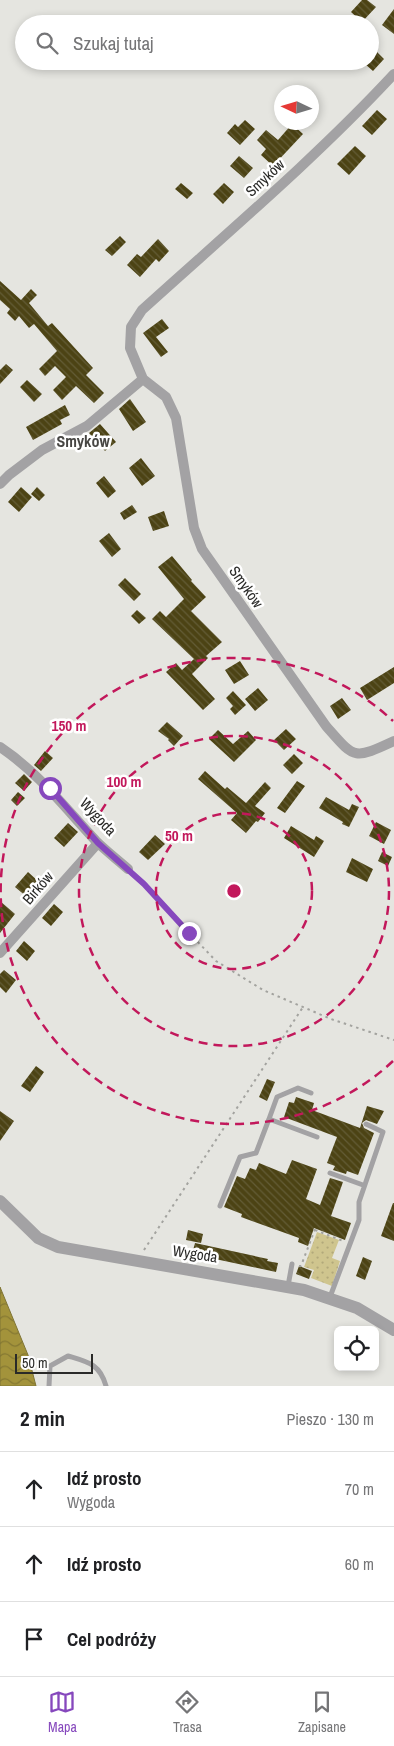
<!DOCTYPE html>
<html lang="pl">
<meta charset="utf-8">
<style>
body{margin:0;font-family:"Archivo Narrow",sans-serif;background:#f2f2f2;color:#202124}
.controls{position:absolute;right:15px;bottom:15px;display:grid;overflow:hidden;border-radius:8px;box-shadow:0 2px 8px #0003}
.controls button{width:45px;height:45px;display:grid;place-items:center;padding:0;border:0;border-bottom:1px solid #e0e0e0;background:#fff;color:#202124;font:25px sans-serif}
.compass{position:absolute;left:274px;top:85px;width:45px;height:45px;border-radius:50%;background:#fff;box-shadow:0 2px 8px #0003;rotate:274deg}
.scale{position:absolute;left:15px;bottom:12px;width:78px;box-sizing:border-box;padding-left:5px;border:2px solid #2a2a28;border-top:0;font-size:14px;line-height:18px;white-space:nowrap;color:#2a2a28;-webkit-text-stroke:4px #fff;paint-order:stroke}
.stop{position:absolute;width:15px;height:15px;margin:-11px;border:4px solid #8648bd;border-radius:50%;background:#fff}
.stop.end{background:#8648bd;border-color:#fff;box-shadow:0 1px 5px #0008}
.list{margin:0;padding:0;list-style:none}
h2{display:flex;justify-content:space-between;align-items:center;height:65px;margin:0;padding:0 20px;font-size:21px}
h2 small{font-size:16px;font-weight:400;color:#757577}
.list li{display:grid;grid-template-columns:32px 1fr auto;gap:15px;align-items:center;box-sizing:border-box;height:75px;padding:0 20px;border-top:1px solid #e0e0e0}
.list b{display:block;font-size:19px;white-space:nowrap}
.list p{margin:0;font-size:16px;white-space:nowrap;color:#757577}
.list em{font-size:16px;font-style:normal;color:#757577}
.icon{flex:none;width:28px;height:28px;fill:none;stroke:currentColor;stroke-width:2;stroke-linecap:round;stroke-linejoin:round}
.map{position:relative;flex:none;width:394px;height:1386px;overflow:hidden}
.search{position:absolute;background:#fff;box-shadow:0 2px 8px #0003;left:15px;right:15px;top:15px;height:55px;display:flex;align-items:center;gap:12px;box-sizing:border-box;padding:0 18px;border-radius:28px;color:#757577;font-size:19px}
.sheet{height:290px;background:#fff}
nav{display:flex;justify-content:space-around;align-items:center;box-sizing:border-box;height:70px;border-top:1px solid #e0e0e0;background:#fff;font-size:14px;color:#757577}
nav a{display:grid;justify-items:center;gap:2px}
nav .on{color:#8648bd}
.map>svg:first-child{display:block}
</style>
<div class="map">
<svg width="394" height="1386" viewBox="0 0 394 1386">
<defs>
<pattern id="grass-dots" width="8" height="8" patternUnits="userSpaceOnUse" patternTransform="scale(1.25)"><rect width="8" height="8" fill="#cfc58e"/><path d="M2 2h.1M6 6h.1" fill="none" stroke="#b2a97a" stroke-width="1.8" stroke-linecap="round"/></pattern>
<pattern id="water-waves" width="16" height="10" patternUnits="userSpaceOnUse" patternTransform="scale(1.25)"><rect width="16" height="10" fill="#a3933b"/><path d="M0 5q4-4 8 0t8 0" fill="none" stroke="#857832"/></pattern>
<pattern id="building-back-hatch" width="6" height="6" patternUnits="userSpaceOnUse" patternTransform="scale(1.25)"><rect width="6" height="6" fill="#4c4314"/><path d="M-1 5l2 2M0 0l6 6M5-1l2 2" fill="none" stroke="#635c36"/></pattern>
</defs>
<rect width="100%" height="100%" fill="#e5e5e0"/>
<path fill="url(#grass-dots)" d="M317 1232 339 1240 332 1258 340 1261 332 1286 311 1278 314 1270 304 1267Z"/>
<path fill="url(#water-waves)" stroke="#7f7435" d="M0 1287 28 1355 36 1386H0Z"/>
<path fill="url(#building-back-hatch)" d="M362 0H367L376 7 362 22 351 12Z
M394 9V34L382 25Z
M377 52 384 59 373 71 365 64 370 61V59Z
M377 110 387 119 372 135 362 126Z
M245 120 255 129 240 145 227 133 235 124 238 127Z
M292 124 303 134 273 166 261 155 266 149 257 140 266 130 278 140Z
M355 146 366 156 349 175 337 164Z
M239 156 253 168 244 178 230 166Z
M181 183 193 193 187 199 175 189Z
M224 183 234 192 223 204 213 194Z
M120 236 126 242 112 256 105 250Z
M158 239 169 251 159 262 156 259 140 277 127 265 137 254 141 257Z
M0 281 21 300 31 289 37 295 29 303 48 326 52 323 93 368 86 375 104 393 94 403 76 386 62 400 53 390 66 377 55 366 45 376 39 369 57 351 34 324 29 328 19 316 15 321 7 313 10 309 0 300Z
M162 319 169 328 156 337 168 352 161 357 143 333Z
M6 364 13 370 0 384V370Z
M27 380 42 394 34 402 20 387Z
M130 399 146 422 133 431 119 409Z
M65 405 70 415 60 420 62 424 33 440 26 427Z
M100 424 116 442 105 451 89 433Z
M141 458 155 476 142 486 129 468Z
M104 476 116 491 108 498 96 483Z
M21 487 32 497 19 512 8 502Z
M37 487 45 495 39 501 31 494Z
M132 505 137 512 124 520 120 513Z
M164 511 169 526 153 531 148 517Z
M109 533 121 549 112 557 99 541Z
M172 556 192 580 191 581 206 597 191 611 222 642 206 656 208 658 192 674 215 699 203 710 166 672 176 663 182 670 194 659 152 619 160 611 166 617 184 599 158 567Z
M125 578 141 594 134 601 118 585Z
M137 610 146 618 139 624 131 616Z
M240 661 249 675 234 684 225 670Z
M394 667V683L367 700 360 688Z
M258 688 268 700 255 711 245 699Z
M233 691 246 705 235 715 230 709 233 706 226 698Z
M342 698 351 710 338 719 330 706Z
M167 722 183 736 174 746 168 740 169 739 158 731Z
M286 729 296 739 284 750 274 740Z
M218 730 233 744 248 731 256 740 234 762 209 739Z
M45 751 53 758 41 771 34 765Z
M294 754 303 763 292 774 283 765Z
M205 771 225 789 227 787 246 803 265 782 271 788 255 806 265 813 258 822 256 821 246 833 231 820 237 813 198 779Z
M24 774 32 782 24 791 15 783Z
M297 781 305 786 285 813 277 808Z
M18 792 25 798 17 806 11 800Z
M326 797 349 810 352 804 359 807 349 827 342 824 343 822 319 808Z
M376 822 391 830 384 844 369 836Z
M68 823 78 832 64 847 54 838Z
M291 826 314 840 316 836 324 841 314 857 284 838Z
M155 835 165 844 148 860 139 852Z
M382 852 392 857 388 866 378 861Z
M352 858 373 869 367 882 346 872Z
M28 872 39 882 27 897 15 887Z
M0 901 15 914 0 933Z
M54 904 63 912 51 926 42 918Z
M24 941 35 951 27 961 16 951Z
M4 970 16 980 6 993 0 987V974Z
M36 1066 44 1072 30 1092 21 1086Z
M267 1079 275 1082 267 1101 259 1097Z
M296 1097 314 1103 312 1110 360 1128 367 1106 384 1111 377 1124 366 1120 362 1123 364 1128 374 1133 358 1175 347 1171 346 1174 333 1170 335 1166 327 1163 337 1137 284 1117 289 1102 294 1103Z
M0 1111 14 1121 0 1141Z
M292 1160 317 1169 306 1199 320 1205 330 1178 343 1182 331 1216 351 1223 345 1240 314 1228 308 1246 298 1242 299 1238 241 1217 242 1214 224 1207 237 1176 245 1179 250 1168 256 1170 259 1163 286 1174Z
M393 1203H394V1241L381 1236Z
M188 1230 203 1234 201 1243 186 1240Z
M195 1243 268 1259 267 1261 278 1263 276 1272 192 1254Z
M363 1257 372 1261 365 1280 356 1276Z
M299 1266 312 1271 309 1279 296 1274Z"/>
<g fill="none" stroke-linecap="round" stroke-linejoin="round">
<path stroke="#a3a39f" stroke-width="2" stroke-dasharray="2.5 4" stroke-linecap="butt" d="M135 876 216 961 263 990 331 1019 394 1040
M315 1230 343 1241
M144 1250 303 1007
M299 1266H301L315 1229"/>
<path stroke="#a3a2a4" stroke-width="5" d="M269 1119 277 1097 298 1088 311 1093
M330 1173 363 1185
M220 1206 240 1157 256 1153 269 1119 317 1137
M288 1286 292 1264
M330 1297 359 1220V1202L383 1132 366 1124
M49 1386 50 1366 68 1356C88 1362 100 1364 106 1386"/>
<path stroke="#a3a2a4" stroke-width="10" d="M394 74C316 158 227 233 142 310L131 327 130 348 143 379 166 397 176 418 194 528 202 549 326 726C355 759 353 760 394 741
M0 484 9 475 42 450 87 426 143 379
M0 747C39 773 65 808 96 841 106 851 118 860 128 869
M0 953 98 843"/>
<path stroke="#a3a2a4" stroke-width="12" d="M0 1201 38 1238 58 1247 304 1290 357 1308 394 1330"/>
</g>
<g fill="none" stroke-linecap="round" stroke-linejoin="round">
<path stroke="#8648bd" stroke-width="6" d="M50 788 98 843 144 884 189 933"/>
</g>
<g fill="none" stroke="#c2185b" stroke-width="2.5" stroke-dasharray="9 6">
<circle cx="234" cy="891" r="78"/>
<circle cx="234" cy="891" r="155"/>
<path d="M393 1061A233 233 0 1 1 393 721"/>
</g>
<g text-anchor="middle" stroke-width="5" stroke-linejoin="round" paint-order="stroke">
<g font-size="15" fill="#2a2a28" stroke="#fff">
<text transform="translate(265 178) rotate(-43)" y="5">Smyków</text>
<text transform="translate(246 587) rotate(55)" y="5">Smyków</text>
<text transform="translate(98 817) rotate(47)" y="5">Wygoda</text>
<text transform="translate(38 888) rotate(-49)" y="5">Birków</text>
<text transform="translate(195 1254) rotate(9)" y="5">Wygoda</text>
</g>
<g font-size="16" font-weight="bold" fill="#474643" stroke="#fff">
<text x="83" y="447">Smyków</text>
</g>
</g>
<circle cx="234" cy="891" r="8" fill="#c2185b" stroke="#fff" stroke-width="2.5"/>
<g font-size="15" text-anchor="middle" font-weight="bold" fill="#c2185b" stroke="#fff" stroke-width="5" stroke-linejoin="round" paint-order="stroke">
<text x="69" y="731">150 m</text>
<text x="124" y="787">100 m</text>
<text x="179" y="841">50 m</text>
</g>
</svg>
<div class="controls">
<button><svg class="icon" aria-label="locate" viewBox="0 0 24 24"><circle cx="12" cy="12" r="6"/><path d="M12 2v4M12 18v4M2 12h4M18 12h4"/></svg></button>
</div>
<svg class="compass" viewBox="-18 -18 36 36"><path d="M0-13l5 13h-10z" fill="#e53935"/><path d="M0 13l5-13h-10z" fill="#757577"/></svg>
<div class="scale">50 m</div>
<div class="stop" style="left:50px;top:788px"></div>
<div class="stop end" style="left:189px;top:933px"></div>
<div class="search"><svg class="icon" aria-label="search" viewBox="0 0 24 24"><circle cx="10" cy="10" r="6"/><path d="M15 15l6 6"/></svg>Szukaj tutaj</div>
</div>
<section class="sheet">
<h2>2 min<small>Pieszo · 130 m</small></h2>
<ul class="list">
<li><svg class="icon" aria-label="ahead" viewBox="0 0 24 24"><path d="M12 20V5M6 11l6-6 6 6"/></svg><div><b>Idź prosto</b><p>Wygoda</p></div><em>70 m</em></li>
<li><svg class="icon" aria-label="ahead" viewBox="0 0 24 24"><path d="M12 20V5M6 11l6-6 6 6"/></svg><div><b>Idź prosto</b></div><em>60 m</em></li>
<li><svg class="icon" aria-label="arrive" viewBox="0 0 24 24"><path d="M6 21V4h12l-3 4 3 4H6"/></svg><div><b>Cel podróży</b></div></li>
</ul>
</section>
<nav>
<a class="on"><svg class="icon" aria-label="map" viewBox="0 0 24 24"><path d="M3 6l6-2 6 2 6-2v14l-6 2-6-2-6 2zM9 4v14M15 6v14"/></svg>Mapa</a>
<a><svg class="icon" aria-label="directions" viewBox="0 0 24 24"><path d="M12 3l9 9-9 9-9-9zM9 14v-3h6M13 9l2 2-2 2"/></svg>Trasa</a>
<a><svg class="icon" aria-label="saved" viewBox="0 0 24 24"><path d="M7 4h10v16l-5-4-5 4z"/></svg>Zapisane</a>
</nav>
